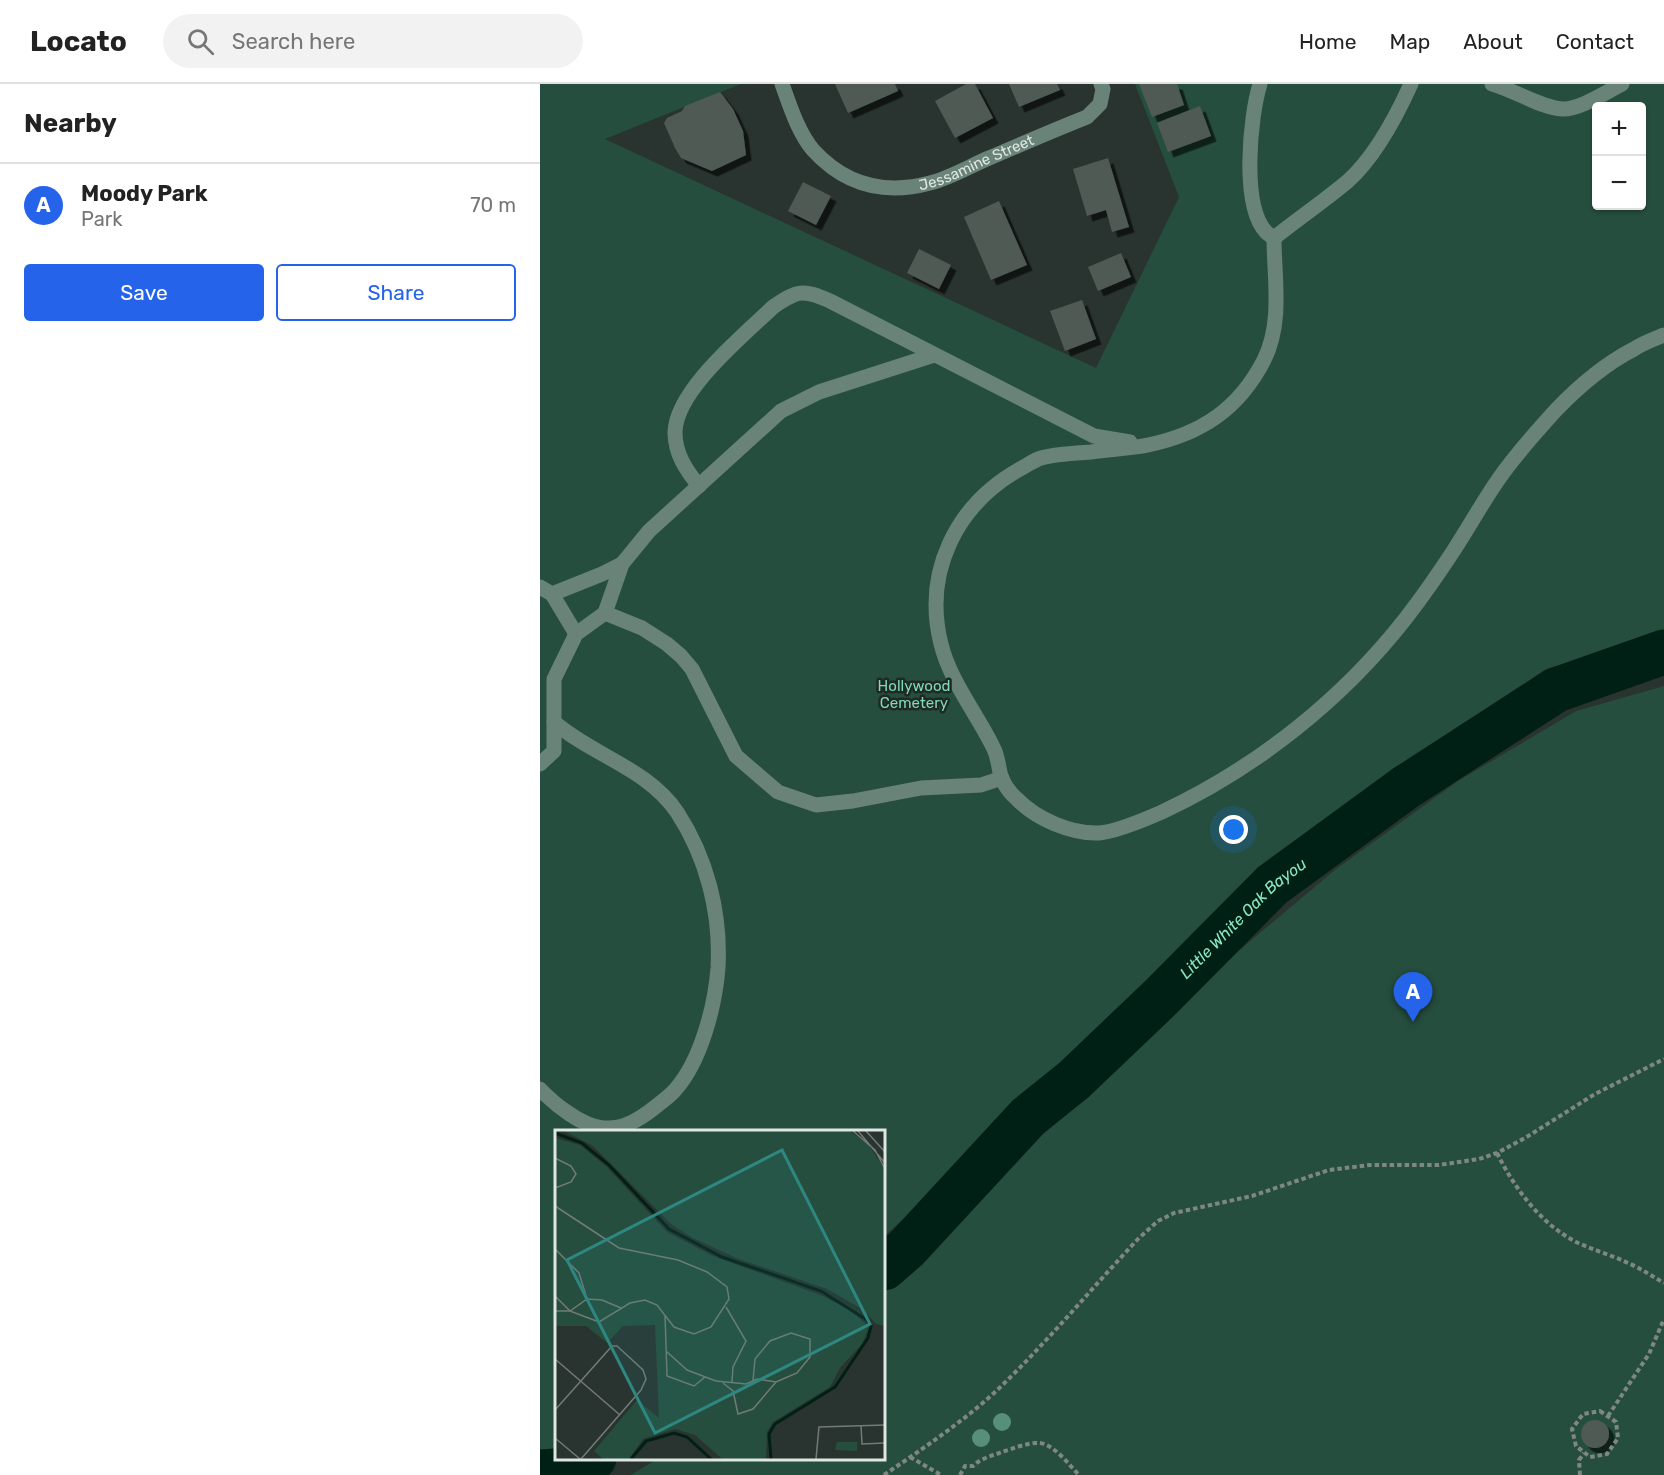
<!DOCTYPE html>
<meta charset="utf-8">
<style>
body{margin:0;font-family:Rubik,sans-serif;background:#f2f2f2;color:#222}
.controls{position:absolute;right:18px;top:18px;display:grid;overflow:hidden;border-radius:6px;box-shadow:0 2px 4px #0004}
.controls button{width:54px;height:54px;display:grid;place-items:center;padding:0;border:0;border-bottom:2px solid #e0e0e0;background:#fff;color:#222;font:30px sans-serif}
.you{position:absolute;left:694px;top:746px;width:21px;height:21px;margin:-15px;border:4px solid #fff;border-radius:50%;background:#1a73e8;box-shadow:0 0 0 9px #1a73e833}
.badge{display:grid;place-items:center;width:39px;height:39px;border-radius:50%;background:#2563eb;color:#fff;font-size:20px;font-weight:700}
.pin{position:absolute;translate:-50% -50px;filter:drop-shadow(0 2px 3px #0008)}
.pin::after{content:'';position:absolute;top:32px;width:21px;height:18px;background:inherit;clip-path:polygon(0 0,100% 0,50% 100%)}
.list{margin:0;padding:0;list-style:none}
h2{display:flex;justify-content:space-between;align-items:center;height:78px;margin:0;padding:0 24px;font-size:26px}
h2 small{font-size:20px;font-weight:400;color:#767676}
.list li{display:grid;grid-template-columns:39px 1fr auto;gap:18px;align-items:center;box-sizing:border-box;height:84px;padding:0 24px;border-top:2px solid #e0e0e0}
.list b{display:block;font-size:22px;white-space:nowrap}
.list p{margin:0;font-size:20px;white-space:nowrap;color:#767676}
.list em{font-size:20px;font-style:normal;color:#767676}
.actions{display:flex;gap:12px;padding:18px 24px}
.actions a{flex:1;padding:14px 0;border:2px solid #2563eb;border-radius:6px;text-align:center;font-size:21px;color:#2563eb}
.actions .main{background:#2563eb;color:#fff}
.icon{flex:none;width:33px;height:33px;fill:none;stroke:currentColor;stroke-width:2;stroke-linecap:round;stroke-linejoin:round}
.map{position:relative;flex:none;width:1124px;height:1391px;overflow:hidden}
header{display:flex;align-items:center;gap:36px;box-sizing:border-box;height:84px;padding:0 30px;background:#fff;border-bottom:2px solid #e0e0e0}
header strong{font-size:28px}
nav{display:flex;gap:33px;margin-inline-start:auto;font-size:21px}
.search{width:420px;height:54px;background:#f2f2f2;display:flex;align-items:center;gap:15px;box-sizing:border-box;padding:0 21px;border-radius:33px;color:#767676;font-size:22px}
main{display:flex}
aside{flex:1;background:#fff}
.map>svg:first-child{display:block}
</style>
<header>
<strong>Locato</strong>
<div class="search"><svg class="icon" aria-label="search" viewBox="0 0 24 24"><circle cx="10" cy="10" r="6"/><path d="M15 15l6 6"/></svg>Search here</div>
<nav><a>Home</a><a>Map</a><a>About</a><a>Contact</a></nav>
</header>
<main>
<aside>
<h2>Nearby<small></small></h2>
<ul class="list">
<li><span class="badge">A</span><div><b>Moody Park</b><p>Park</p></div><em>70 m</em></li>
</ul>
<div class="actions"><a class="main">Save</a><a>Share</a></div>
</aside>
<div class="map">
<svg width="1124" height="1391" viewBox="0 0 1124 1391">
<defs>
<filter id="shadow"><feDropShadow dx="5.5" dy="5.5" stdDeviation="0" flood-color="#0009"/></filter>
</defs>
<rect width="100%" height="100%" fill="#29332f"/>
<path fill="#254e3e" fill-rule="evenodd" d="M0 0H201L65 55 556 284 639 113 595 0H1124V550L1006 585 872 675 759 763 590 920 393 1109 344 1152V1048H16V1369L0 1373ZM1056 22H1102V122H1056Z
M1124 602V1391H91L117 1375 344 1374V1208L453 1095 557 1002 689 875 796 785 918 697 1036 627Z"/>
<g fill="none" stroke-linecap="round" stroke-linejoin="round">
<g stroke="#002015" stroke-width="45">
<path id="s1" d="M344 1184 367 1164 488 1033 534 996 620 914 732 801 866 703 1016 606 1124 568"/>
<path d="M0 1388 29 1386 54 1374"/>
</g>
</g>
<path fill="#4f5a55" filter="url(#shadow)" d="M295 0H355L358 7 308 29Z
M426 0H435L453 34 415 54 395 17Z
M469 0H517L520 6 479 23Z
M599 0H637L644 21 612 33Z
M180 8 193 25 203 47 206 71 172 87 141 74 135 64 124 39 127 34 142 27 145 22Z
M660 22 671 52 628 68 617 39Z
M568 74 589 143 572 148 566 126 547 132 533 85Z
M263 98 291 112 276 141 248 127Z
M459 117 487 181 451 196 424 133Z
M379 165 411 181 399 205 367 189Z
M581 169 591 193 558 207 548 183Z
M542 216 556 255 525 267 510 227Z
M1041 1350a14 14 0 1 1 28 0a14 14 0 1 1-28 0Z"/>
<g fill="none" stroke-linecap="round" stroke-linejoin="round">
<path stroke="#7f8784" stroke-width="4" stroke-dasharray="4.5 3" stroke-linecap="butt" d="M957 1069C975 1105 1000 1139 1036 1158 1053 1166 1071 1171 1088 1179 1100 1184 1112 1192 1124 1199
M1060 1327 1076 1338 1078 1354 1067 1370 1050 1373 1036 1362 1032 1345 1043 1330Z
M1068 1332 1109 1270 1124 1235
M370 1373 401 1391
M344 1391C382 1365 420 1340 454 1309 505 1261 550 1206 598 1155L618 1137 634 1129 712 1112 789 1086 830 1081H899L939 1075 957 1069 985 1054 1055 1010 1124 975
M420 1391 425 1382H433C441 1374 452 1372 462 1368 471 1365 490 1358 499 1359 514 1360 529 1381 539 1391
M1040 1391 1039 1376 1044 1369"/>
<g stroke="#698378" stroke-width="15">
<path id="s2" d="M242 0C250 22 258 48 273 66 305 101 345 111 390 99 410 94 430 82 449 74 482 60 514 46 547 33L560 20 563 5 561 0"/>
<path d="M720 0C710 32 701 122 726 148 728 150 731 152 734 154 734 194 743 238 724 276 699 325 661 350 608 361 590 365 570 365 551 368 537 369 514 370 501 374 494 376 486 382 480 385 416 421 383 488 401 560 410 597 437 630 453 663 459 674 458 685 462 695 465 702 471 710 477 715 496 735 531 750 559 749 576 748 606 735 622 728 716 684 802 616 866 534 883 512 899 489 914 466 929 443 942 419 958 396 975 371 996 348 1016 326 1039 302 1065 280 1094 265 1103 259 1114 255 1124 251"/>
<path d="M952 0C974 6 1002 24 1022 25 1039 26 1066 8 1082 0"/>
<path d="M734 154C758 135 784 117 808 97 835 73 856 33 871 0"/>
<path d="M159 402C146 386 135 370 135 348 136 306 204 251 233 223 258 206 263 205 290 217L554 352 590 358"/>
<path d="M0 503 12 510 62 490 82 480"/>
<path d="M12 510 36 550"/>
<path d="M65 529 102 544 127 560 141 572 152 585 196 672 238 708 276 721 313 717 381 704 441 701 462 694"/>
<path d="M0 680 14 667V595L36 550 65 529 82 480 109 447 241 327 279 308 394 271"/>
<path d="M0 1005C14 1020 44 1044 65 1044 84 1045 100 1035 114 1024 121 1018 129 1013 135 1006 161 977 175 922 178 884 181 829 167 774 137 728 107 684 53 672 14 638"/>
</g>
</g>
<g fill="#578f7a">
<circle cx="462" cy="1338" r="9"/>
<circle cx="441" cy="1354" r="9"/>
</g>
<g text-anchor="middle" stroke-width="5" stroke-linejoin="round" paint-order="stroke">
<g font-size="15" fill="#dfe6e3" stroke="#202925">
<text dy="5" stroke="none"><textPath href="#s2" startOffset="252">Jessamine Street</textPath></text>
</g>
<g font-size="15" fill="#7ddbb7" stroke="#202925">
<text x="374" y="607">Hollywood<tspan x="374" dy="17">Cemetery</tspan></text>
</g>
<g font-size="16" font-style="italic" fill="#89e8c2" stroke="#202925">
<text dy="6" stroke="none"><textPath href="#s1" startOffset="502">Little White Oak Bayou</textPath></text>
</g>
</g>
<g transform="translate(15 1046)">
<rect width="330" height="330" fill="#29332f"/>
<path d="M9 1H295L314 15 330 40V196L321 194 307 179 272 159 181 128 136 107 116 94 38 16ZM0 8 25 15 52 37 112 102 158 126 268 166 295 180 314 197 307 214 285 238 275 257 218 292 212 302 211 329H167L140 305 120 299 88 309 74 329H48L39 321 82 270 104 288 100 195 68 196 52 213 31 196H0ZM282 312H302V321L280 320Z" fill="#254e3e"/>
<path fill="none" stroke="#002015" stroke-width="3" d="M0 3 27 13 54 35 114 99 167 127 266 161 312 190 316 196 313 208 280 257 220 294 214 304 216 329M76 329 91 311 119 303 132 307 156 329"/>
<path fill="none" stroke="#727b77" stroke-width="1.5" d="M298 1 320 20 330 39M303 1 330 33M311 1 330 22M0 28 16 36 21 44 16 52 0 58M0 76 64 118 123 130 152 142 172 157 174 169 156 197 139 204 119 197 102 175 90 170 75 173 44 192 15 181H0M0 119 24 143 32 169M0 166 15 181 32 169 47 170 66 178M171 177 191 211 178 237 177 252M110 185 112 246 139 256 150 247M111 221 132 240 161 251 191 254 198 251 202 249 221 252 242 243 255 227V209L236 203 215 211 200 229 198 251M0 229 65 285M168 253 178 261 183 284 198 279 221 252M0 280 57 216H62L88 240 91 249 86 260 26 329M306 296 307 314 330 313M0 308 25 329M261 329 264 297 330 295"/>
<path fill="#2e8780" fill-opacity="0.15" stroke="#2e8780" stroke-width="3" d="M227 20 315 194 100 303 12 130Z"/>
<rect width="330" height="330" fill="none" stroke="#dfe6e3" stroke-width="3"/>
</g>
</svg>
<div class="controls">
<button>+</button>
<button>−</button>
</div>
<div class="you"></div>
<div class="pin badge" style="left:873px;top:938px">A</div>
</div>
</main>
